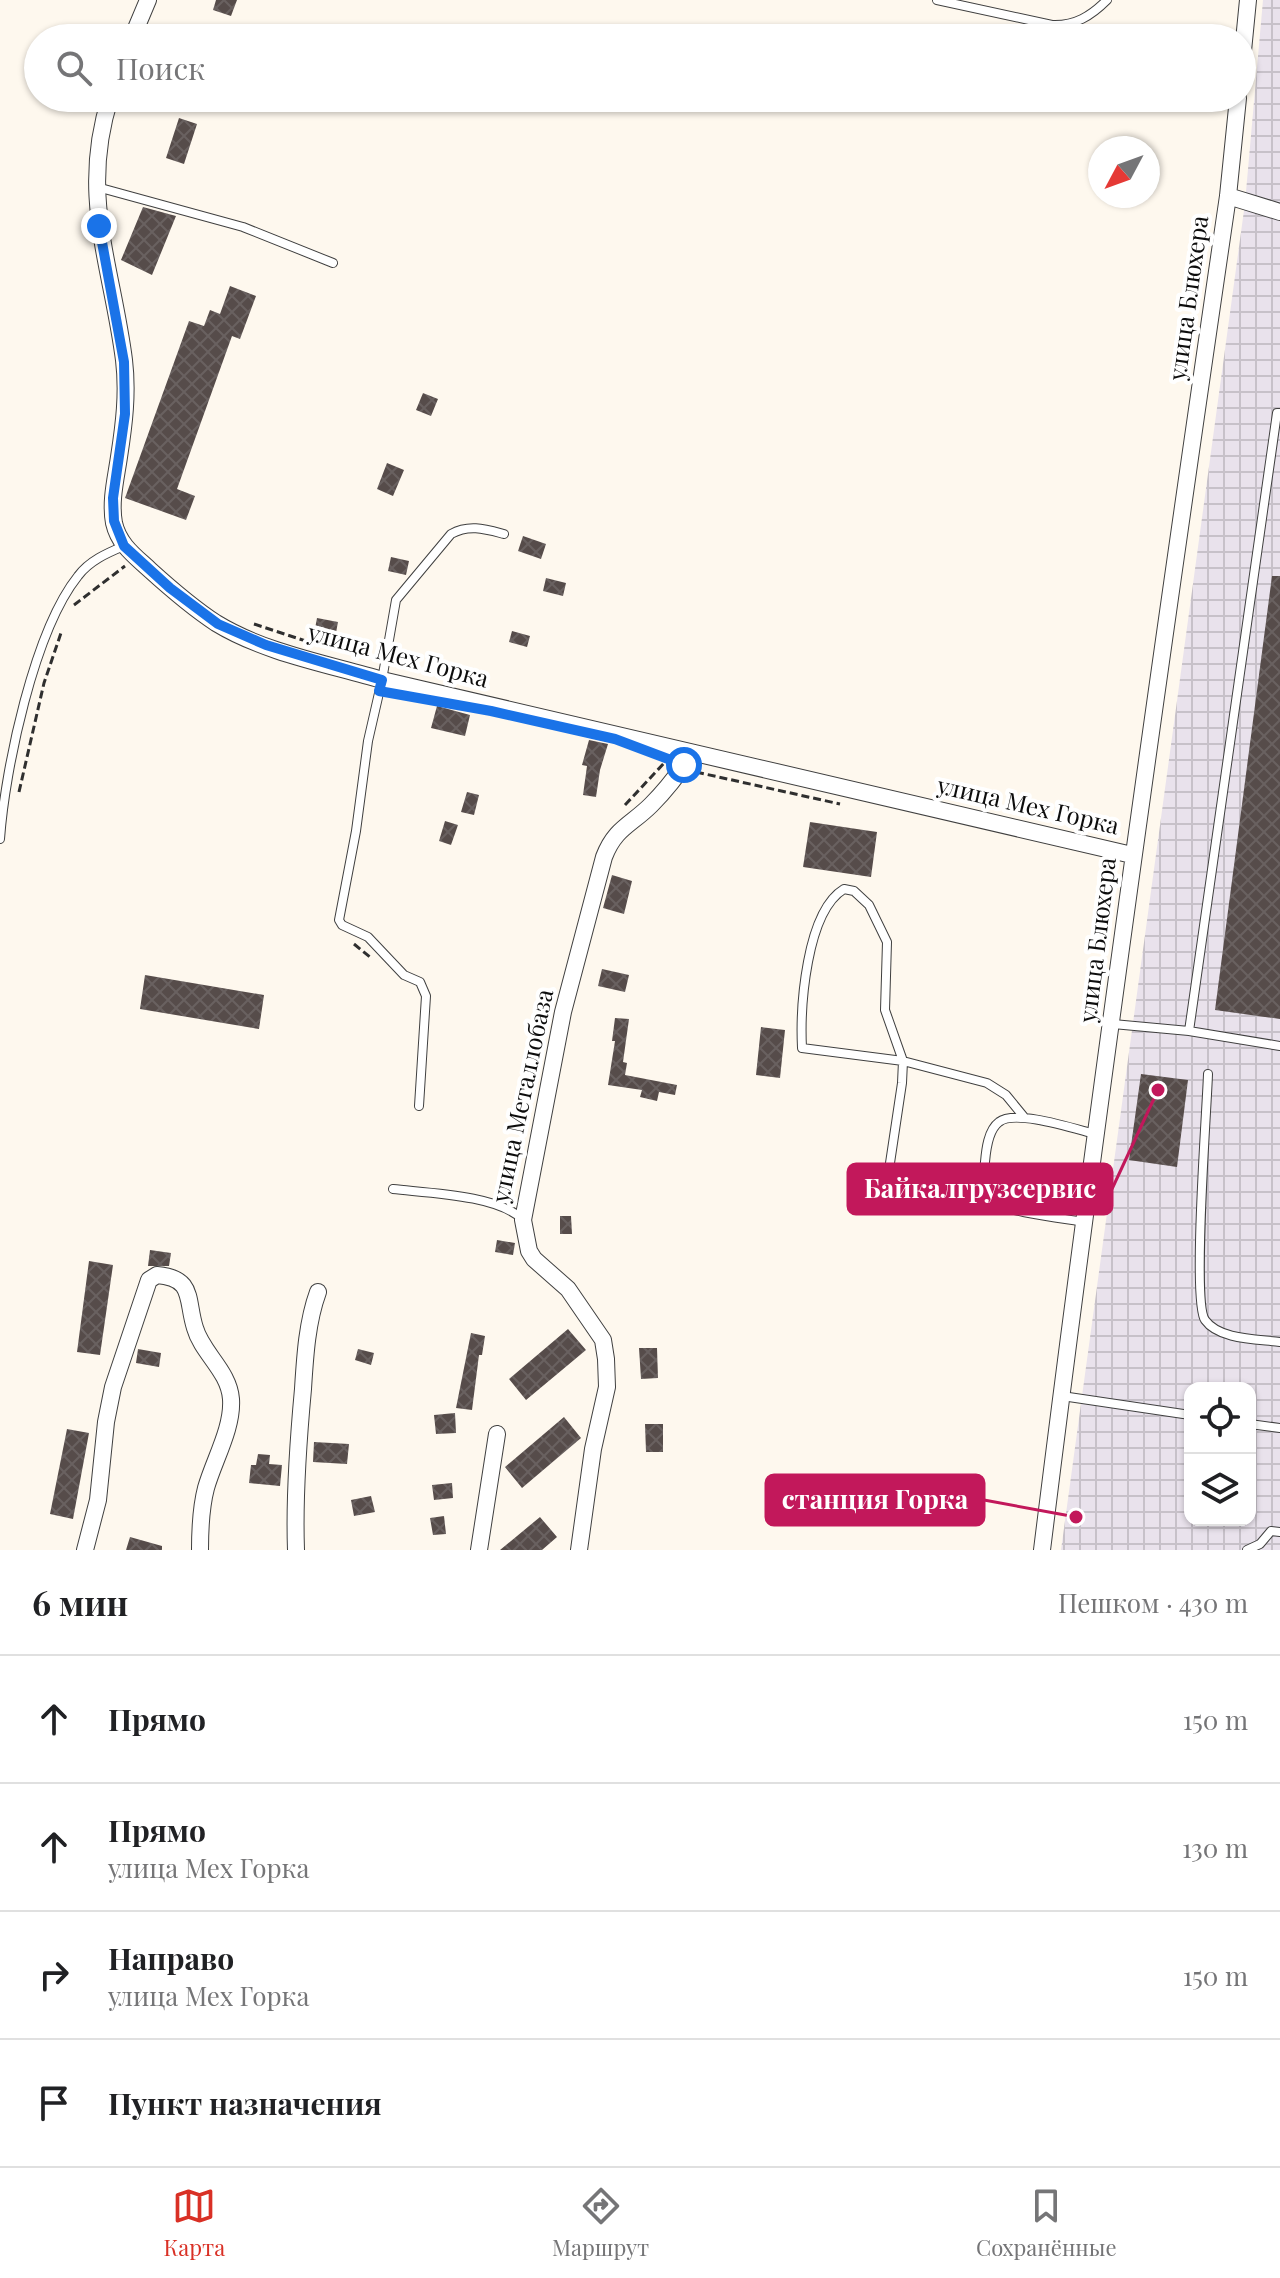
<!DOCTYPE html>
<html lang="ru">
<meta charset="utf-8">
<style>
body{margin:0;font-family:"Playfair Display",serif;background:#f2f2f2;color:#202124}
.controls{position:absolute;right:24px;bottom:24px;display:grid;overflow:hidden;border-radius:16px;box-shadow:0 2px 6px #0004}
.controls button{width:72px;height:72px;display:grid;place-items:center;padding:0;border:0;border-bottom:2px solid #e0e0e0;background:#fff;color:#202124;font:40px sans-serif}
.compass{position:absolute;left:1088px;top:136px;width:72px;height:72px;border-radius:50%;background:#fff;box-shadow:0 2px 6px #0004;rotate:229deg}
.stop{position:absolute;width:24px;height:24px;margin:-18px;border:6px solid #1a73e8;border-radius:50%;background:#fff}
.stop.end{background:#1a73e8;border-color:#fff;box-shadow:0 2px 8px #0008}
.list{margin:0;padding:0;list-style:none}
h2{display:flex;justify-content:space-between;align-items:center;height:104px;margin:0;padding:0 32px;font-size:34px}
h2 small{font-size:26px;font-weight:400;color:#757577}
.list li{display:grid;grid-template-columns:52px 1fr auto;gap:24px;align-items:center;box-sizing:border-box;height:128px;padding:0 32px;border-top:2px solid #e0e0e0}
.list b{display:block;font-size:30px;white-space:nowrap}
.list p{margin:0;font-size:26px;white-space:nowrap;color:#757577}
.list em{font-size:26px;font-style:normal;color:#757577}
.icon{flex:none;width:44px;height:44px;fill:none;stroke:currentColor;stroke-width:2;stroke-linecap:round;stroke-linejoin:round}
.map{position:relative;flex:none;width:1280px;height:1550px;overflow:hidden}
.search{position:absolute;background:#fff;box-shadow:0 2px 6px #0004;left:24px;right:24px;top:24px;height:88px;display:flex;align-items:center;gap:20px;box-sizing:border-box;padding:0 28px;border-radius:44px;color:#757577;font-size:30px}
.sheet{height:616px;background:#fff}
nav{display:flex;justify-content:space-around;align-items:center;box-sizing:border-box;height:112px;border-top:2px solid #e0e0e0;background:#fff;font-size:22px;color:#757577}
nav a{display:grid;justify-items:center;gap:4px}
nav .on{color:#d93025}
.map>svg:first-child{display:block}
</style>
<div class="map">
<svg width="1280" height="1550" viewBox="0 0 1280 1550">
<defs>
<pattern id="industrial-grid" width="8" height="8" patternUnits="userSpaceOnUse" patternTransform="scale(2)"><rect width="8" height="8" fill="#e9e2ec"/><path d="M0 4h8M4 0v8" fill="none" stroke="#c7c1c9"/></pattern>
<pattern id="building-cross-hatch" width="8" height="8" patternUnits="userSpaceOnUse" patternTransform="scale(2)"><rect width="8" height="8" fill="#564c4a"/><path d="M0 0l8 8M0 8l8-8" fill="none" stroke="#696160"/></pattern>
</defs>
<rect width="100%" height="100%" fill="#fef8ee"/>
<path fill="url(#industrial-grid)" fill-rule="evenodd" d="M1263 0H1280V1550H1061L1245 203ZM1190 1388H1250V1520H1190Z"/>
<path fill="url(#building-cross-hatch)" d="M216 0H237L231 16 213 10Z
M179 118 197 124 184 164 166 158Z
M143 207 176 216 152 275 121 260Z
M230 286 256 296 240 339 232 336 177 489 195 496 186 520 125 498 189 321 204 326 210 310 220 314Z
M423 393 438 399 431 416 416 410Z
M387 463 404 470 393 496 377 489Z
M523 536 546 544 541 559 518 551Z
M391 557 409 561 406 575 388 571Z
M1272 576H1280V1019L1215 1010Z
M546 578 566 583 563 596 543 591Z
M317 618 338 622 335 638 314 634Z
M512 631 530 636 527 647 509 642Z
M437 706 470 715 465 736 431 728Z
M589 740 608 744 600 770 596 797 583 795 587 766 582 765Z
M467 792 479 795 474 815 461 812Z
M445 821 458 825 451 845 439 841Z
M810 822 877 832 871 877 803 867Z
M612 875 632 881 624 914 603 908Z
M602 969 629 975 625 992 598 986Z
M145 975 264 995 259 1029 140 1009Z
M615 1018 629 1019 623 1062 627 1063 625 1075 677 1085 675 1095 659 1092 657 1101 640 1097 642 1090 608 1085 615 1041H612Z
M761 1027 785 1030 780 1078 756 1075Z
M1141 1074 1188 1080 1177 1167 1129 1160Z
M560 1216H571L572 1234H560Z
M497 1240 515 1243 513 1255 495 1252Z
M150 1250 171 1253 169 1266H148Z
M89 1261 113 1265 100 1355 77 1352Z
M568 1329 586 1350 526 1400 509 1379Z
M471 1333 485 1336 482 1355H479L472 1410 456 1408Z
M639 1348H657L658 1378 641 1379Z
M138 1349 161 1353 159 1367 136 1363Z
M358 1349 374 1353 371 1365 355 1360Z
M455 1413 456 1433 436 1434 434 1415Z
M564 1417 581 1438 522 1488 505 1467Z
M645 1424H663V1452H646Z
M67 1429 89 1433 73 1519 50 1514Z
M314 1442 349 1444 347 1464 313 1462Z
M258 1454 270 1455 269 1464 282 1465 280 1486 249 1483 251 1465H256Z
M452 1483 453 1498 434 1500 432 1485Z
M371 1496 375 1512 354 1516 351 1500Z
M444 1516 446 1534 433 1535 430 1518Z
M540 1517 557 1537 542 1550H500Z
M130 1537 162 1546V1550H126Z"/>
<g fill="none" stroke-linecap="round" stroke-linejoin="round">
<defs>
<path id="service" d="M937 0 1052 25C1075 26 1091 16 1107 0
M97 187 243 227 333 263
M0 839C5 769 34 631 78 576 89 561 107 553 124 546
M1113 1024 1189 1031 1280 1046
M1189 1031 1277 413H1280
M1208 1074C1207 1108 1192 1302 1205 1320 1219 1340 1258 1339 1280 1342
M419 1106 426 996 420 982 404 975 368 937 342 925 339 920 356 831 368 741 382 680 396 600 451 534C469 524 485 529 504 534
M890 1163 902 1083 903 1061 885 1010 887 942 869 905 854 891 844 889C806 912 800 1007 802 1048L903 1061 987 1083 1006 1095 1024 1117
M393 1189C428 1193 497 1195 522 1219
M1084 1222C1067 1219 1004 1211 993 1203 981 1193 983 1176 985 1162 986 1150 988 1130 999 1122 1015 1109 1075 1129 1095 1134
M1062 1396 1190 1415
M1250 1424 1280 1428
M1247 1550 1260 1544 1271 1531 1280 1532"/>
<path id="minor" d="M132 38 148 0
M1242 61 1248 0
M110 98C79 195 112 266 124 360 128 393 124 425 119 457 116 478 110 501 114 523 119 545 135 556 150 570 171 589 193 608 216 623 265 653 328 664 382 680L1132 855
M1228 196 1280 212
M85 1550 98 1500 106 1422 113 1387 149 1280 157 1275C195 1278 186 1300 195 1328 202 1353 229 1371 231 1399 233 1428 214 1460 206 1488 201 1507 200 1530 200 1550
M296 1550C294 1496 298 1443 303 1389 305 1357 307 1322 318 1292
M479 1550 497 1434
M579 1550 593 1449 607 1387 606 1359 603 1340 568 1289 534 1259 529 1251 523 1220 563 1012 604 857C615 828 631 825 651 805 667 789 680 772 692 753
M1042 1550C1098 1098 1162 647 1228 196L1238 98"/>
</defs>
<use href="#service" stroke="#404040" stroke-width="10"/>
<use href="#minor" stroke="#404040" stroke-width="18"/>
<path stroke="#2f2f2f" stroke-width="3" stroke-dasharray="8 4" stroke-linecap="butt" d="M74 605 125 566
M254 624 315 644
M696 772 840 804
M19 792 44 683 61 633
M625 805 666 761
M354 944 370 957"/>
<use href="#service" stroke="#fff" stroke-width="8"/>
<use href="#minor" stroke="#fff" stroke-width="16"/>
</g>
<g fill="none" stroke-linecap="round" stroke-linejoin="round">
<path stroke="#1a73e8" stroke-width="10" d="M99 226 124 362 125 414 113 498 114 521 124 546 170 588 218 624 266 645 382 680 379 691 491 711 615 739 684 765"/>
</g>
<g text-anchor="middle" stroke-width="8" stroke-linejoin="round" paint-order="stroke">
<g font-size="24" fill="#0d0d0d" stroke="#fff">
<text transform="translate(1189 298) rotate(-82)" y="8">улица Блюхера</text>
<text transform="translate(398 656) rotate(15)" y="8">улица Мех Горка</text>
<text transform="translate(1028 806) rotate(13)" y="8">улица Мех Горка</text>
<text transform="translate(1098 940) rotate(-83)" y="8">улица Блюхера</text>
<text transform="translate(523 1096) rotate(-78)" y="8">улица Металлобаза</text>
</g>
</g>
<path fill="none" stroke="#c2185b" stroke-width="3" d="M1158 1090L1112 1189M1076 1517L984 1500"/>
<g fill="#c2185b" stroke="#fff" stroke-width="3">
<circle cx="1158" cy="1090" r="8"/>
<circle cx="1076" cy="1517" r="8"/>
</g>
<g fill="#c2185b" stroke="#c2185b" stroke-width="3">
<rect x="848" y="1164" width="264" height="50" rx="8"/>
<rect x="766" y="1475" width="218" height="50" rx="8"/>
</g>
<g font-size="26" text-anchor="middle" font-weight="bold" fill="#fff">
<text x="980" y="1198">Байкалгрузсервис</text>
<text x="875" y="1509">станция Горка</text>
</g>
</svg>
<div class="controls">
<button><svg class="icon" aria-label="locate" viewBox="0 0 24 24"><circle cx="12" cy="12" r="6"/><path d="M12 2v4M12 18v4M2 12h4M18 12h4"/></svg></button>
<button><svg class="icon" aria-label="layers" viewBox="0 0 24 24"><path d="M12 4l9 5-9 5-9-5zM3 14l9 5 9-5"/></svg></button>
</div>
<svg class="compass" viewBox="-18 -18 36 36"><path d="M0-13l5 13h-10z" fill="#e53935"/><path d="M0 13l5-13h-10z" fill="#757577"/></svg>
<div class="stop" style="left:684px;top:765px"></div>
<div class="stop end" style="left:99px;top:226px"></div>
<div class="search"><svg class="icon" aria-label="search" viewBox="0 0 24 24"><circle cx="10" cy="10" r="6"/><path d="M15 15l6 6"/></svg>Поиск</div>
</div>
<section class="sheet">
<h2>6 мин<small>Пешком · 430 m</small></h2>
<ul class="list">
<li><svg class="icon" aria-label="ahead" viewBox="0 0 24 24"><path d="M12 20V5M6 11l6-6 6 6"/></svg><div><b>Прямо</b></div><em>150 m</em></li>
<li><svg class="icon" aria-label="ahead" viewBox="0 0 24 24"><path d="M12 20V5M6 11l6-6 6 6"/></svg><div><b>Прямо</b><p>улица Мех Горка</p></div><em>130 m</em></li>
<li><svg class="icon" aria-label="right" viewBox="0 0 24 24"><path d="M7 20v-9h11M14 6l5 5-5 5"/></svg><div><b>Направо</b><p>улица Мех Горка</p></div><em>150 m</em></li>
<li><svg class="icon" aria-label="arrive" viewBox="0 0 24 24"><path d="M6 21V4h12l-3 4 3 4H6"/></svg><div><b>Пункт назначения</b></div></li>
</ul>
</section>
<nav>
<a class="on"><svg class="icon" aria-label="map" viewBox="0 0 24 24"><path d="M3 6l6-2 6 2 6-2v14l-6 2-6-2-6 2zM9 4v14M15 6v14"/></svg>Карта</a>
<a><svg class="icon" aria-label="directions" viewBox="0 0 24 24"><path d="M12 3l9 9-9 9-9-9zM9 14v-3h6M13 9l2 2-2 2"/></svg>Маршрут</a>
<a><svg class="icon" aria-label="saved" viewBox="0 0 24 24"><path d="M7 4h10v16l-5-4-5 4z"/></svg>Сохранённые</a>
</nav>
